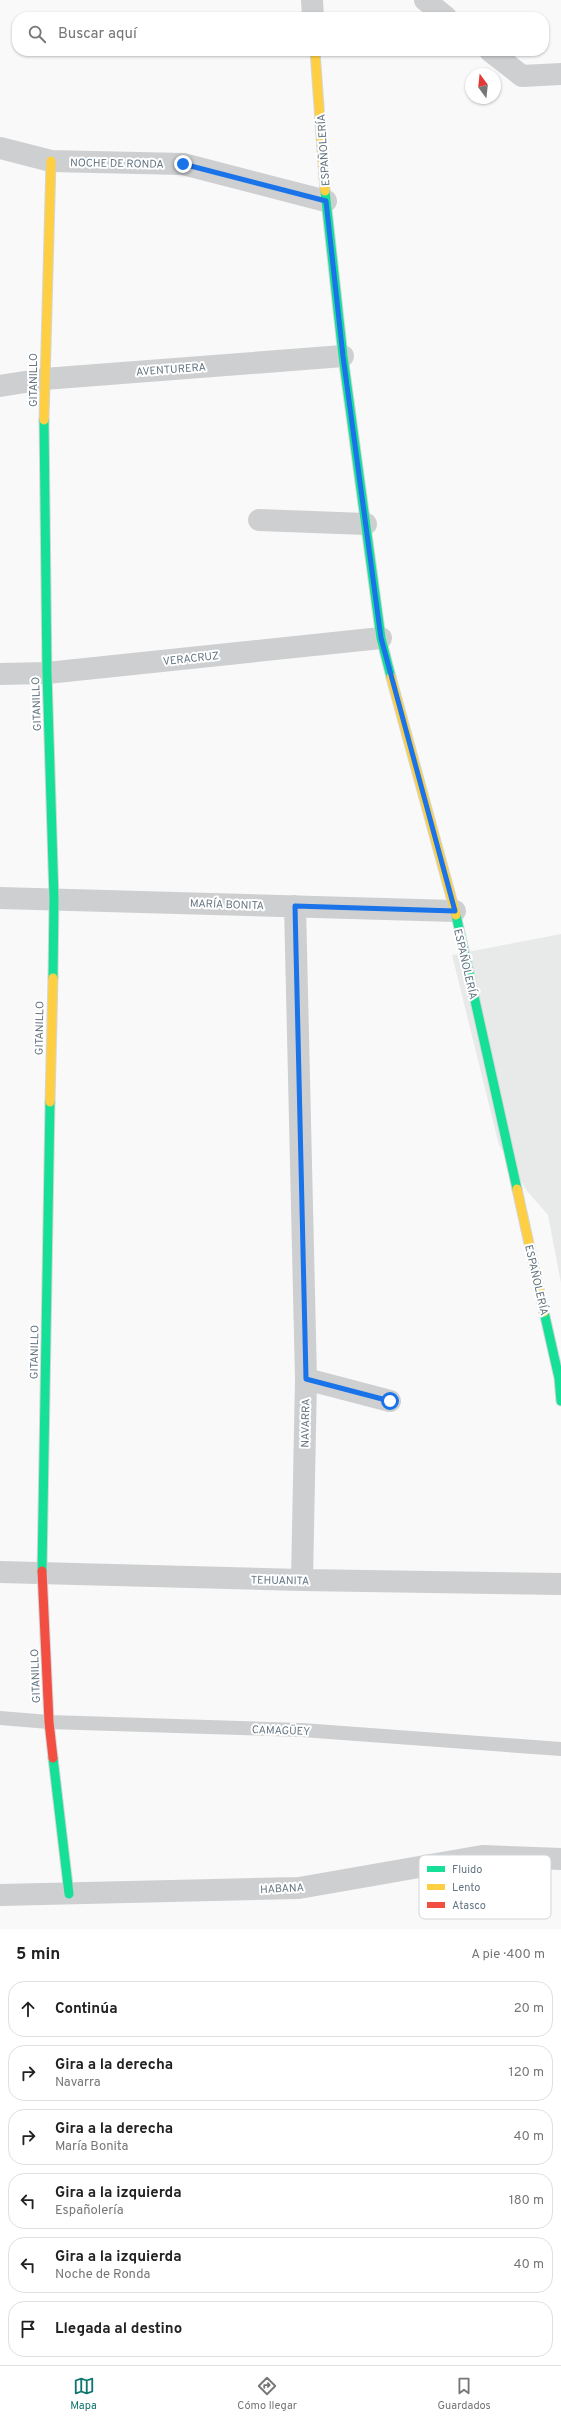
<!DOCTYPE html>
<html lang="es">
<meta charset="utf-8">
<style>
body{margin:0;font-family:Overpass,sans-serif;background:#f6f6f6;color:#222}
.compass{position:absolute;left:465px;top:68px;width:36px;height:36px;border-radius:50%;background:#fff;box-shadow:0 1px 3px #0004;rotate:345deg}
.stop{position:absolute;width:12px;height:12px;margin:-9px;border:3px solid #1a73e8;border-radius:50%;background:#fff}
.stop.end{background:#1a73e8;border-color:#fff;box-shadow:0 1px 4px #0008}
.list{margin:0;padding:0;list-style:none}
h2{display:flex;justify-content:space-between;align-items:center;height:52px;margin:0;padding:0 16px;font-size:17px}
h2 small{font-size:13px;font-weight:400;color:#767676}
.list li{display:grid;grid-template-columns:26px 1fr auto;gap:12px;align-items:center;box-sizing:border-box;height:56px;margin:0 8px 8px;padding:0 8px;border:1px solid #e0e0e0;border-radius:16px}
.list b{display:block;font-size:15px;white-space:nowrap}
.list p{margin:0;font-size:13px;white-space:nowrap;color:#767676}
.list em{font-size:13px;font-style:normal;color:#767676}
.icon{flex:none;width:22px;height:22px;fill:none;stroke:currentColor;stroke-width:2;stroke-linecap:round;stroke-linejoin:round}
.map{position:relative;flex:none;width:561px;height:1929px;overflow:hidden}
.search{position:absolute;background:#fff;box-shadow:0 1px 3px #0004;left:12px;right:12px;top:12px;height:44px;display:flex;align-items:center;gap:10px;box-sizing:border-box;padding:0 14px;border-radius:16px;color:#767676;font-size:15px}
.sheet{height:436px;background:#fff}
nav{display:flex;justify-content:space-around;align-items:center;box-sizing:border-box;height:56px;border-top:1px solid #e0e0e0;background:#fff;font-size:11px;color:#767676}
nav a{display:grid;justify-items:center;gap:2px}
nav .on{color:#0f766e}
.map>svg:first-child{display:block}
</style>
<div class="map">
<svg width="561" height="1929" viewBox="0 0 561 1929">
<rect width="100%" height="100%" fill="#f9f9f9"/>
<path fill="#e8e9e9" d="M561 934V1283L548 1215 527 1191 499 1145 452 955Z"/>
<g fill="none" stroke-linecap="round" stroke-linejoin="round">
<defs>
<path id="fast" d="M325 191 343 356 381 638 391 677
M44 420 47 673 54 899 53 978
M456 915 517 1189
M544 1312 559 1378 561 1401
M42 1571 50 1102
M53 1758 69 1894"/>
<path id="slow" d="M315 51 325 191
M44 420 51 161
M391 677 456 915
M50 1102 53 978
M517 1189 544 1312"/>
<path id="jam" d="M42 1571 49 1722 53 1758"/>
</defs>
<use href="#fast" stroke="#d5d6d7" stroke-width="11"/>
<use href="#slow" stroke="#d5d6d7" stroke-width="11"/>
<use href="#jam" stroke="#d5d6d7" stroke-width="11"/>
<path stroke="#cecfd0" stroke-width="14" d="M0 1718 49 1722 302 1730 561 1749"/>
<path stroke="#cecfd0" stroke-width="22" d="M312 0 313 17
M425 0 446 17
M490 51 522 76 561 74
M0 148 51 161 183 164 326 201
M0 386 44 379 343 356
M259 520 366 524
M0 674 47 673 381 638
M0 898 455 911
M295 906 306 1379 302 1580
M306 1379 390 1401
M0 1572 302 1580 561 1584
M0 1895 299 1888 482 1856 561 1859"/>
<use href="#fast" stroke="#16e098" stroke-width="9"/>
<use href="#slow" stroke="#ffcf43" stroke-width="9"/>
<use href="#jam" stroke="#f24e42" stroke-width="9"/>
</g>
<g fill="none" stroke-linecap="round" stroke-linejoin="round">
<path stroke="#1a73e8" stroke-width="5" d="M183 164 326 201 343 356 381 638 455 911 295 906 306 1379 390 1401"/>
</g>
<g text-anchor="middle" stroke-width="4" stroke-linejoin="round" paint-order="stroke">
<g font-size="11" fill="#657683" stroke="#fff">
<text transform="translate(323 150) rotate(-94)" y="4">ESPAÑOLERÍA</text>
<text transform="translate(117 163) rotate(1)" y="4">NOCHE DE RONDA</text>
<text transform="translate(171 369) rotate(-4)" y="4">AVENTURERA</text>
<text transform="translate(33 380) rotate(-90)" y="4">GITANILLO</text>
<text transform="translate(191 658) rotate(-6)" y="4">VERACRUZ</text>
<text transform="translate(36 704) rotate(-92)" y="4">GITANILLO</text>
<text transform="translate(227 904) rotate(2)" y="4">MARÍA BONITA</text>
<text transform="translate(466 964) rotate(77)" y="4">ESPAÑOLERÍA</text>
<text transform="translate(39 1028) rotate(-89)" y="4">GITANILLO</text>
<text transform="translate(537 1280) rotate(77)" y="4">ESPAÑOLERÍA</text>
<text transform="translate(34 1352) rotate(-89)" y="4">GITANILLO</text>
<text transform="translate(305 1423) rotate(-89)" y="4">NAVARRA</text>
<text transform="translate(280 1580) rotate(1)" y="4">TEHUANITA</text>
<text transform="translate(35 1676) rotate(-92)" y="4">GITANILLO</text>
<text transform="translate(281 1730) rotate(2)" y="4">CAMAGÜEY</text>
<text transform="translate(282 1888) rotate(-3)" y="4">HABANA</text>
</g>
</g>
<rect x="419" y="1855" width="132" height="64" rx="6" fill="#fff" stroke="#d1d6da" stroke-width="1"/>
<rect x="427" y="1866" width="18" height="6" fill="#16e098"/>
<rect x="427" y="1884" width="18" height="6" fill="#ffcf43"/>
<rect x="427" y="1902" width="18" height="6" fill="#f24e42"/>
<g font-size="11" fill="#657683">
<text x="452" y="1873">Fluido</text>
<text x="452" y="1891">Lento</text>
<text x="452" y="1909">Atasco</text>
</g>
</svg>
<svg class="compass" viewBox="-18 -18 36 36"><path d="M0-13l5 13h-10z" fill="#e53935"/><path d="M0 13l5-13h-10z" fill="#767676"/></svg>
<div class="stop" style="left:390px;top:1401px"></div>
<div class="stop end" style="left:183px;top:164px"></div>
<div class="search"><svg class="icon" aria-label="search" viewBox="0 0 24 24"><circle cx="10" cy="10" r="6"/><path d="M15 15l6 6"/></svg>Buscar aquí</div>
</div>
<section class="sheet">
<h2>5 min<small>A pie · 400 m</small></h2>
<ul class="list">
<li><svg class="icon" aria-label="ahead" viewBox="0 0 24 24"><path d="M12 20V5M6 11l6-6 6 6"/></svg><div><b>Continúa</b></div><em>20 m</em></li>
<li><svg class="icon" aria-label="right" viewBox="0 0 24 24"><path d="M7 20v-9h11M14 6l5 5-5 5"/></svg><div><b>Gira a la derecha</b><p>Navarra</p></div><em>120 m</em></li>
<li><svg class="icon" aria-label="right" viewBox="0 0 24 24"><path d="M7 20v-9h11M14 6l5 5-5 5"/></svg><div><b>Gira a la derecha</b><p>María Bonita</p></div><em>40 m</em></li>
<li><svg class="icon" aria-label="left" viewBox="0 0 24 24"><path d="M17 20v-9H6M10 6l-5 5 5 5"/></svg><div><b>Gira a la izquierda</b><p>Españolería</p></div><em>180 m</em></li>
<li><svg class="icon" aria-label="left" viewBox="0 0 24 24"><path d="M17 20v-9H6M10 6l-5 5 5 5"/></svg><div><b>Gira a la izquierda</b><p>Noche de Ronda</p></div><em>40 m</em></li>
<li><svg class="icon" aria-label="arrive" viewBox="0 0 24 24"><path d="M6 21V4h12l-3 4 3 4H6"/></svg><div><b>Llegada al destino</b></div></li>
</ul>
</section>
<nav>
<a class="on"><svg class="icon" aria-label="map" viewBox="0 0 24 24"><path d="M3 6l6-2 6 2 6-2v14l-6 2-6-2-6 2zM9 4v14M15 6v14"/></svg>Mapa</a>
<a><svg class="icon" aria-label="directions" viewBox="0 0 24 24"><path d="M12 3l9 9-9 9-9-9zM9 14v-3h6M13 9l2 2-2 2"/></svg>Cómo llegar</a>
<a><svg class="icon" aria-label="saved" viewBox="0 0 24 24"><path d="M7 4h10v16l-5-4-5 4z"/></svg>Guardados</a>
</nav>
